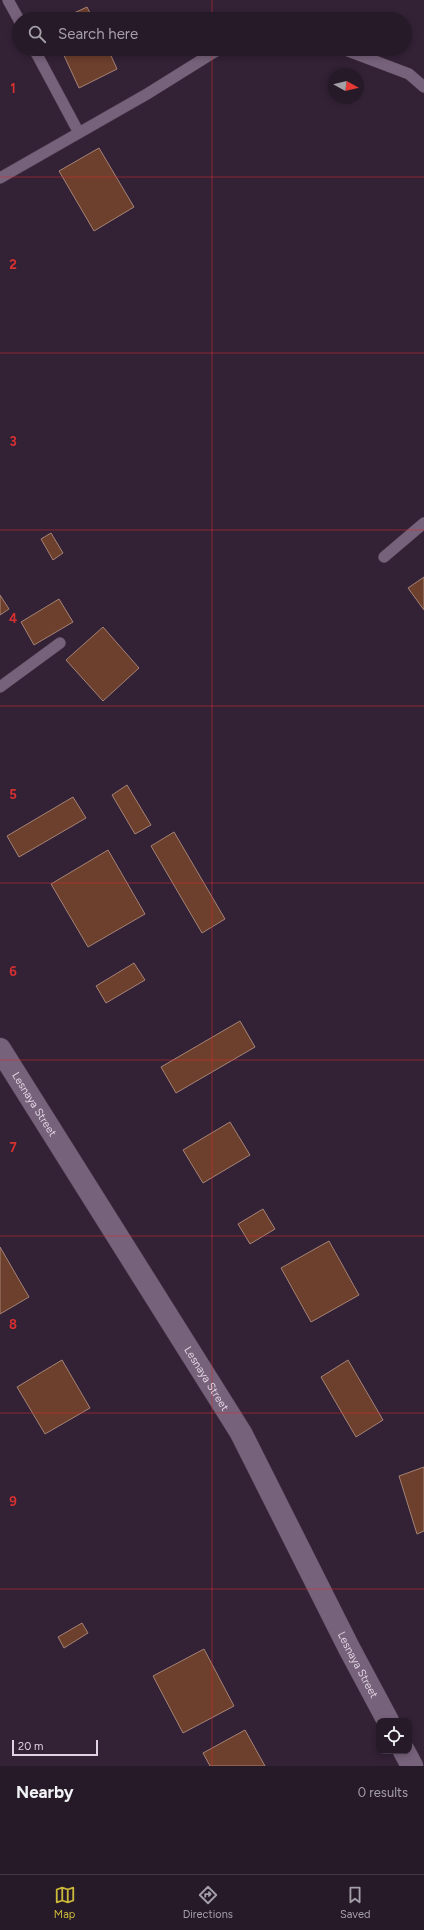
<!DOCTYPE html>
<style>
body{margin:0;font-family:Figtree,sans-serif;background:#322634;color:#f1f3f6}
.controls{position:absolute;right:12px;bottom:12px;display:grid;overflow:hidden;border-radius:8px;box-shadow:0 2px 6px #0003}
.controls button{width:36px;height:36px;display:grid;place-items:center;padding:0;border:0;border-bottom:1px solid #423845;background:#261928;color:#f1f3f6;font:20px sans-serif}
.compass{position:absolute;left:328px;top:68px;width:36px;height:36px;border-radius:50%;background:#261928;box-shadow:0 2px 6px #0003;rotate:98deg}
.scale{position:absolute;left:12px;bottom:10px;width:86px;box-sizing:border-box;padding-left:4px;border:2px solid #dfd3e1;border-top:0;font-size:11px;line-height:14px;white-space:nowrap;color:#dfd3e1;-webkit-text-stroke:3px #332136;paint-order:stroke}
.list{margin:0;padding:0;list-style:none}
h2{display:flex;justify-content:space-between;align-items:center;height:52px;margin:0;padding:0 16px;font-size:17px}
h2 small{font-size:13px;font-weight:400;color:#a4a0a8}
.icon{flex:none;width:22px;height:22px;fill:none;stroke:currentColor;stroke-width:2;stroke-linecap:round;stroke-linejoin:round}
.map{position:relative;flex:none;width:424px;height:1766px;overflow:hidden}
.search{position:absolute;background:#261928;box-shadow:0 2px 6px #0003;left:12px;right:12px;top:12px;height:44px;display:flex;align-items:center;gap:10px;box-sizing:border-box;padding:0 14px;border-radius:22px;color:#a4a0a8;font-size:15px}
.sheet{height:108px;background:#261928}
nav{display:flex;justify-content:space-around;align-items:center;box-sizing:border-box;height:56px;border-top:1px solid #423845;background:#261928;font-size:11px;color:#a4a0a8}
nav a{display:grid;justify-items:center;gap:2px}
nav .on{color:#cbb939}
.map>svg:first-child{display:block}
</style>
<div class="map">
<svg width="424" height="1766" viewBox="0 0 424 1766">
<rect width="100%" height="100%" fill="#332136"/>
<path fill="#6d3f2d" stroke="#a58376" d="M87 7 93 19H61Z
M61 49H108L117 69 79 88Z
M99 148 134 207 94 231 59 171Z
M51 533 63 553 53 560 41 539Z
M424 577V610L408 588Z
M0 595 9 609 0 615Z
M59 599 73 622 34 645 21 622Z
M103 627 139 668 103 701 66 660Z
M127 785 151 825 135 834 112 795Z
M73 797 86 818 19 857 7 836Z
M174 832 225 919 202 933 151 846Z
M108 850 145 914 88 947 51 884Z
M134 963 145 980 106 1003 96 986Z
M240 1021 255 1047 176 1093 161 1067Z
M230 1122 250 1155 203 1183 183 1150Z
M263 1209 275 1229 250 1244 238 1224Z
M329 1241 359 1295 311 1322 281 1268Z
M0 1247 29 1297 0 1314Z
M62 1360 90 1408 45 1434 17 1387Z
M348 1360 383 1420 356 1437 321 1377Z
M424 1467V1531L417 1534 399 1476Z
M82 1623 88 1633 64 1648 58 1637Z
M204 1649 234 1706 183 1733 153 1676Z
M245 1730 265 1766H210L203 1753Z"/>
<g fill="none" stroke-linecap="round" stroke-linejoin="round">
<defs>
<path id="service" d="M8 0 19 20
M34 49 79 133
M343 49 409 74 424 87
M0 178 147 94 216 51 222 49
M384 557 424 523
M0 687 60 643"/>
<g id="minor">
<path id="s1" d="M0 1049 241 1433 349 1648 388 1721"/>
<path d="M404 1751 412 1766"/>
</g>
</defs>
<use href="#service" stroke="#4d3e50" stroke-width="12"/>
<use href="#minor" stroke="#4d3e50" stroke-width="23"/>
<use href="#service" stroke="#77627b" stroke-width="11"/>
<use href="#minor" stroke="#77627b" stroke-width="22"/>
</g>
<path fill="none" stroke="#d63131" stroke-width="1" stroke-opacity="0.55" d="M212 0V19M212 49V1766M0 177H424M0 353H424M0 530H424M0 706H424M0 883H424M0 1060H424M0 1236H424M0 1413H424M0 1589H424"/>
<g text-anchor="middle" stroke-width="3" stroke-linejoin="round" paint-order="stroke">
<g font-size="11" fill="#dfd3e1" stroke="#332136">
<text dy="4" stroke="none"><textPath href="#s1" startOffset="65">Lesnaya Street</textPath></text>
<text dy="4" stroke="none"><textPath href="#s1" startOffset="389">Lesnaya Street</textPath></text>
<text dy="4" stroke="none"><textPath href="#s1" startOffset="713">Lesnaya Street</textPath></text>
</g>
</g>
<g font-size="13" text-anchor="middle" font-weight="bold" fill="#d63131" stroke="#332136" stroke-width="3" stroke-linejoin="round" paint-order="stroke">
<text x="13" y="93">1</text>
<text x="13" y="269">2</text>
<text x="13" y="446">3</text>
<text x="13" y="623">4</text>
<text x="13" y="799">5</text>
<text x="13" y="976">6</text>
<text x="13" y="1152">7</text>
<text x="13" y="1329">8</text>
<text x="13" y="1506">9</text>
</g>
</svg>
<div class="controls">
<button><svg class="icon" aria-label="locate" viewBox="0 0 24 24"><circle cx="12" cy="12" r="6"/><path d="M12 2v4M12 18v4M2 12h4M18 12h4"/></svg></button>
</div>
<svg class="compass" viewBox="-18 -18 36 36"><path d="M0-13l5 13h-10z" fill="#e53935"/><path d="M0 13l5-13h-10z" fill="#a4a0a8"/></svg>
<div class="scale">20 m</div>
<div class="search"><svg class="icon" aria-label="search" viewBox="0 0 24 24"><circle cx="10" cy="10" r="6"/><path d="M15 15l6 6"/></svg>Search here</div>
</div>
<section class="sheet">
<h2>Nearby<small>0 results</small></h2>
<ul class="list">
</ul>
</section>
<nav>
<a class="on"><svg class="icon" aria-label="map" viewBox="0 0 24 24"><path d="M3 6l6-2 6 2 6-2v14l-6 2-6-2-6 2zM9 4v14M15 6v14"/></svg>Map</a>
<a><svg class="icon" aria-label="directions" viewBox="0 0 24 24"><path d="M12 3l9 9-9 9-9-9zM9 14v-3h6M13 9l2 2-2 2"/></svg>Directions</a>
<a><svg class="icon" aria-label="saved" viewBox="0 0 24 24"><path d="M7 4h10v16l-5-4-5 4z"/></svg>Saved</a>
</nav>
